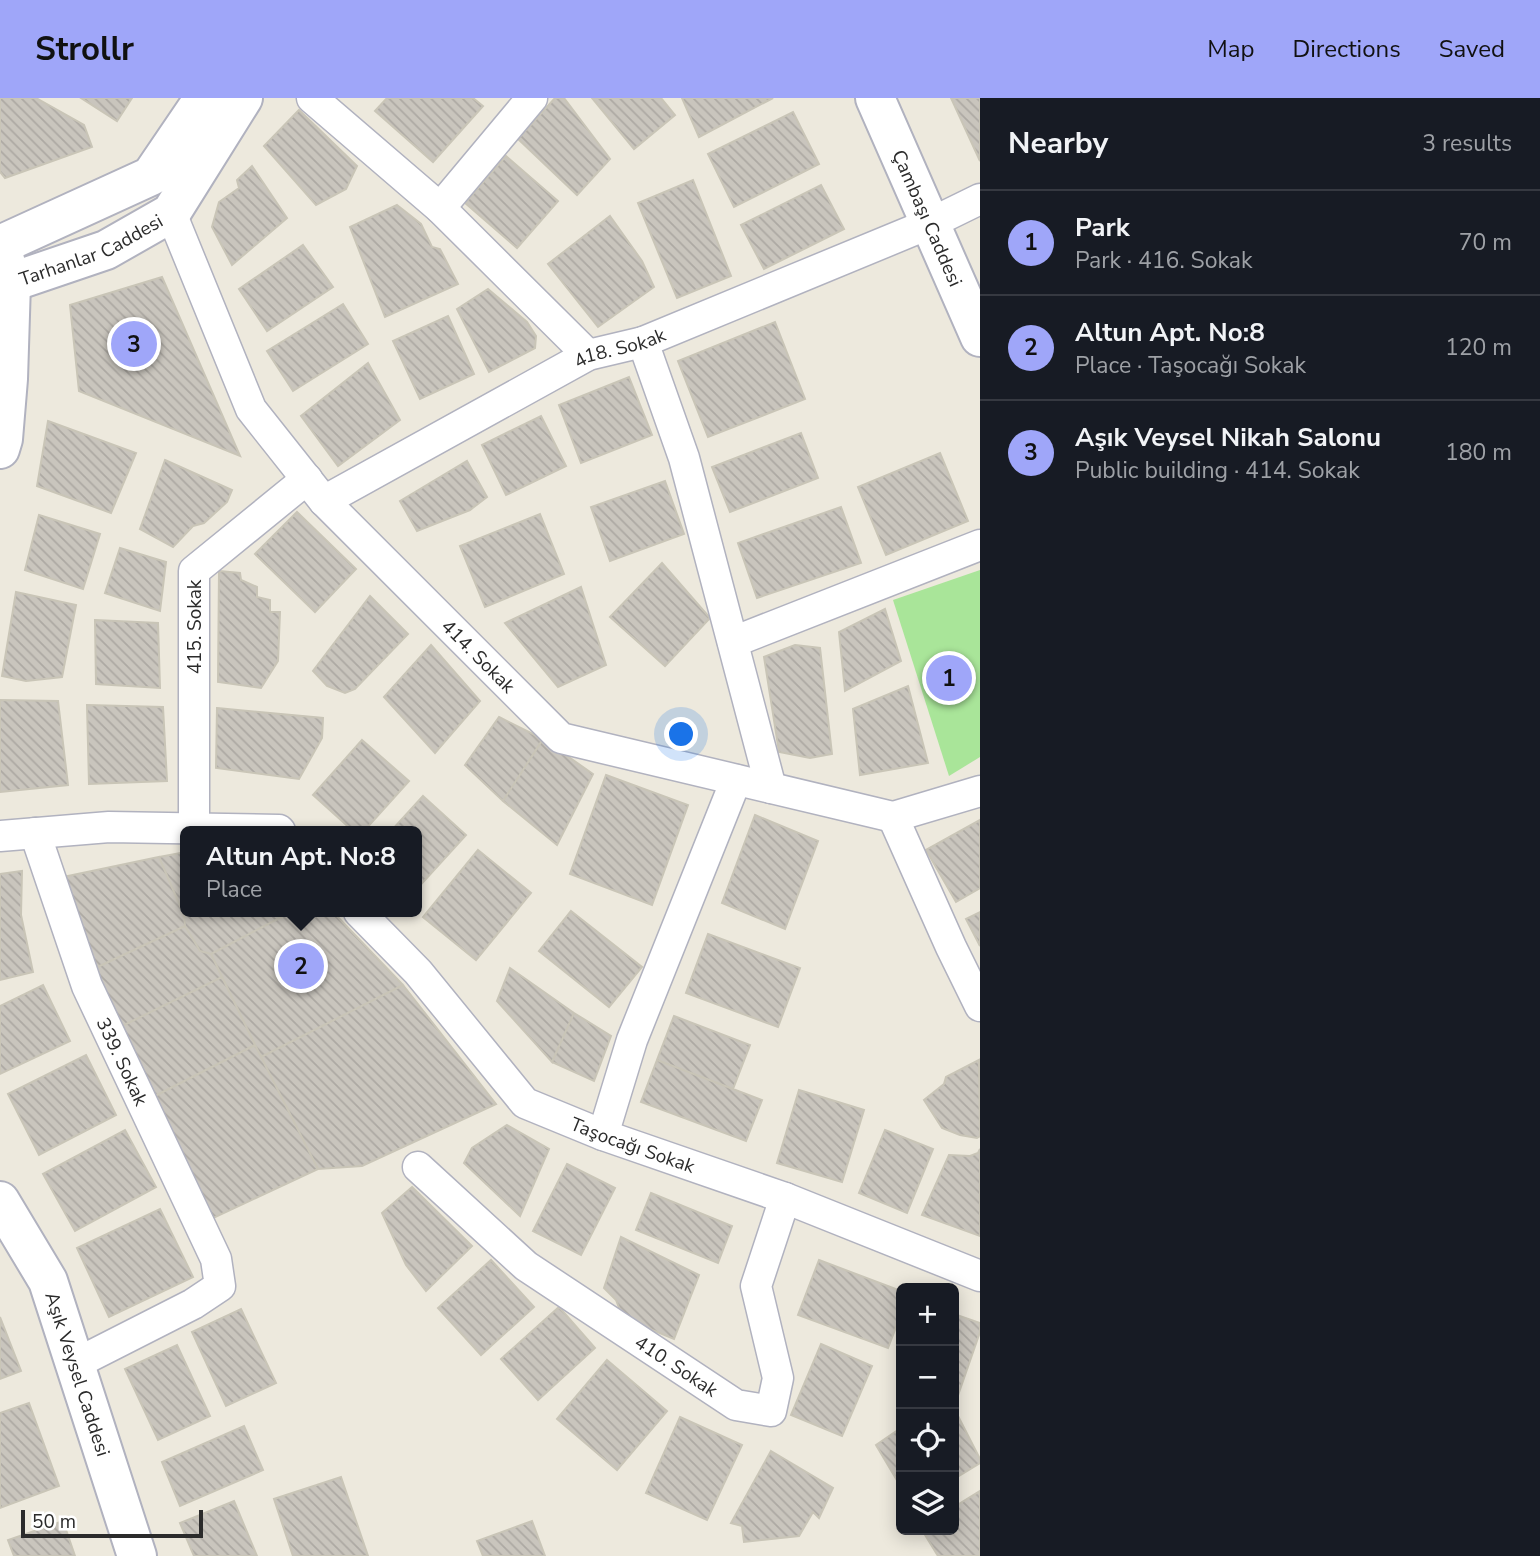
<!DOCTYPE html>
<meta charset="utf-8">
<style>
body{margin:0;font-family:"Nunito Sans",sans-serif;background:#242831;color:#f1f3f6}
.controls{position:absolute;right:21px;bottom:21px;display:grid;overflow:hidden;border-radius:10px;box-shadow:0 4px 18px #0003}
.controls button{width:63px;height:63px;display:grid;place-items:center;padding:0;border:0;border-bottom:2px solid #363941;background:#171b24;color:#f1f3f6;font:35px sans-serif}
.scale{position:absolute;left:21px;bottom:18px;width:182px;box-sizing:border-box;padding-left:7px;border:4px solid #2b2b2b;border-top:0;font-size:19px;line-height:24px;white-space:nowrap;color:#2b2b2b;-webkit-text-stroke:5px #fff;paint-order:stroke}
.you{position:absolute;left:682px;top:637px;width:24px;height:24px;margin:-18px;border:5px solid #fff;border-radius:50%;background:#1a73e8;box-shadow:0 0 0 10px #1a73e833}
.badge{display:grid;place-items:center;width:46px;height:46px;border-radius:50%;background:#9fa6f9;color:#111;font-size:23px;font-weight:700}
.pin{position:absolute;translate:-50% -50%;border:4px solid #fff;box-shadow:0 2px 7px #0006}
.popup{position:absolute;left:180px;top:728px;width:242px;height:91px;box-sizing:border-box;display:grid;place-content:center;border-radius:10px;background:#171b24;filter:drop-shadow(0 2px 5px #0005);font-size:23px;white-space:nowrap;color:#9ea1a6}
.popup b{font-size:26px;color:#f1f3f6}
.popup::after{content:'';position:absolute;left:50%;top:100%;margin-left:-14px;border:14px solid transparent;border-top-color:#171b24}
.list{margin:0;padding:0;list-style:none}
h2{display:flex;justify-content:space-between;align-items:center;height:91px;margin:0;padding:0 28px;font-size:30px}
h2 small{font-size:23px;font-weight:400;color:#9ea1a6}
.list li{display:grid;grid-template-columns:46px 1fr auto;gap:21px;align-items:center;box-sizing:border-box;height:105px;padding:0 28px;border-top:2px solid #363941}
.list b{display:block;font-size:26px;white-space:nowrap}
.list p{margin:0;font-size:23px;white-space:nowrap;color:#9ea1a6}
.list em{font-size:23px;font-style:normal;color:#9ea1a6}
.icon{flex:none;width:38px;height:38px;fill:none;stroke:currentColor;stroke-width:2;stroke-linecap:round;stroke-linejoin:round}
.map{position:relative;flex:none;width:980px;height:1458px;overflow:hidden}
header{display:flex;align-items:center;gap:42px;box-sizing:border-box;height:98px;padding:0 35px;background:#9fa6f9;color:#111}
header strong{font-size:33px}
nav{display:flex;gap:38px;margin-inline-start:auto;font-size:24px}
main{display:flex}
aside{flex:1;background:#171b24}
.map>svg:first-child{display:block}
</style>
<header>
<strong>Strollr</strong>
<nav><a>Map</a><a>Directions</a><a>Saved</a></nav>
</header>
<main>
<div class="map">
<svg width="980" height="1458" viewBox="0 0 980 1458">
<defs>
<pattern id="building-back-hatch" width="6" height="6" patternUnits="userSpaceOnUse" patternTransform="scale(1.75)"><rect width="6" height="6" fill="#c9c5bd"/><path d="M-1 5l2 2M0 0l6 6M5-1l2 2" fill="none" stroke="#ada9a3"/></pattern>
</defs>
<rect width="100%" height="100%" fill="#ede9dd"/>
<path fill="#a9e599" d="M980 472V659L949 678 893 502Z"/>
<path fill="url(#building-back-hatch)" stroke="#c9c5b7" stroke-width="2" d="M0 0H36L84 27 92 49 5 80 0 74Z
M81 0H132L117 23Z
M387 0H473L483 8 433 64 375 13Z
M555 0H564L610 61 577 97 518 41Z
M592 0H661L675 17 634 51Z
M682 0H773L699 39Z
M951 0H980V63Z
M299 12 357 68 346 91 316 107 264 48Z
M793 14 819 66 734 109 708 56Z
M506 58 558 103 517 150 465 105Z
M252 68 287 120 232 167 212 129 219 104 239 90 237 82Z
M693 82 731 178 677 200 638 105Z
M821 87 844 131 764 171 741 127Z
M397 107 421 126 432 149 440 151 458 186 385 219 350 129Z
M610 118 642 163 654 189 598 229 548 166Z
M303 147 333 189 267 233 239 191Z
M162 179 240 358 79 293 70 207Z
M488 191 527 224 536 238 535 250 489 274 457 211Z
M343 206 368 246 293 293 267 253Z
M448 218 474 276 420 301 393 243Z
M775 224 805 301 708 339 678 263Z
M368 265 400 322 338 368 301 318Z
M629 279 652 337 581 365 559 307Z
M541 318 566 368 506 397 482 347Z
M48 323 136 355 111 415 37 388Z
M801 335 818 380 730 414 712 369Z
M940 355 968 423 886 457 858 389Z
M165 362 232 392 227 404 204 425 193 428 173 449 140 431Z
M467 363 487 399 470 412 417 433 400 403Z
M665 383 684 436 610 463 591 409Z
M841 409 861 465 757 500 738 445Z
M297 414 356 471 315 514 255 456Z
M540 416 564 476 485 509 460 448Z
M39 417 100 436 83 491 25 472Z
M120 450 166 464 160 513 105 495Z
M662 465 710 520 665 568 610 519Z
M219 473 240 475 241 482 257 489V499L270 502V514H280L278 563 261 590 218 584Z
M581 489 606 567 558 589 505 525Z
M16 494 76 507 62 579 26 583 2 578Z
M370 498 408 536 355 591 345 595 327 588 313 573Z
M885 511 901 563 845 593 839 534Z
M95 522 158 525 160 590 96 586Z
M431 547 480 603 435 655 384 599Z
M795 547 820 550 832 656 810 660 779 654 764 559Z
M908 588 928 665 860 677 853 611Z
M0 602 58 603 68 687 0 694Z
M87 607 163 609 167 683 89 686Z
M217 610 323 620 322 640 299 681 216 670Z
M499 619 543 641 503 703 465 667Z
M543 641 593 676 557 747 503 703Z
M362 642 409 683 364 733H353L313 697Z
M606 677 688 707 652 807 570 776Z
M423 698 466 737 416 792V733H391Z
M755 717 818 743 785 831 722 805Z
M980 722V790L956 804 926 752Z
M478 752 531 795 476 862 423 819Z
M186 754V814H291L211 856 200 853 185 828 184 817 159 759Z
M159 759 184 817 185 828 89 873 63 779Z
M22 773 21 817 33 874 0 882V776Z
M571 813 642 869 609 909 539 853Z
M291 814H333L403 887 261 959 211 856Z
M980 814V848L966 821Z
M185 828 200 853 211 856 222 879 116 931 89 873Z
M708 836 800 870 778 929 686 895Z
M510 870 574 915 552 964 497 903Z
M222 879 255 947 149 1001 116 931Z
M43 887 70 943 0 976V908Z
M403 887 496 1006 362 1068 318 1071 261 959Z
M574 915 611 938 594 983 552 964Z
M674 918 750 947 733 991 657 962Z
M255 947 318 1071 209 1122 149 1001Z
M86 957 116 1017 39 1057 8 996Z
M657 962 762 1002 746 1043 641 1004Z
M979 962 980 1038 977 1040 960 1037 942 1030 924 1002 944 986 946 979Z
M799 992 864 1012 842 1084 777 1065Z
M507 1027 549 1051 520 1118 464 1065 472 1050Z
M125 1032 156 1089 75 1133 43 1076Z
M885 1032 933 1051 907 1115 859 1095Z
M980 1051V1138L922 1117 949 1057 970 1058 978 1055Z
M567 1066 615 1090 581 1157 533 1133Z
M412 1089 472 1148 426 1193 406 1167 382 1115Z
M651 1095 732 1128 718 1165 636 1132Z
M160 1111 193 1179 109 1219 77 1150Z
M621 1139 699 1177 674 1241 623 1220 616 1202 604 1190Z
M491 1162 534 1209 481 1257 438 1210Z
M819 1162 901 1193V1216L888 1250 798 1217Z
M559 1209 595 1250 538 1302 501 1261Z
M241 1211 276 1285 226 1308 192 1234Z
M954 1216 980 1225V1234L956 1303 954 1302Z
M0 1219 21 1273 0 1281Z
M821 1246 872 1268 842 1338 791 1317Z
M177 1247 210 1318 158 1342 125 1271Z
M607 1262 667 1313 617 1372 557 1321Z
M29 1305 59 1388 0 1410V1315Z
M954 1314H956L980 1361V1365L954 1381Z
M680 1319 742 1347 707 1422 646 1395Z
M244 1328 263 1372 180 1408 162 1364Z
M901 1330V1389L876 1347Z
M771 1353 833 1390 819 1420 813 1414 799 1438 744 1444 742 1428 731 1425Z
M341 1379 368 1458H293L274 1401Z
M980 1393V1458H938L922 1432H954V1409Z
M234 1403 257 1458H194L180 1425Z
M63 1423 75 1458H14L8 1442Z
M532 1423 545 1458H483L477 1443Z"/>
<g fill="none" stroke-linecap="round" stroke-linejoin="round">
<defs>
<g id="street">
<path d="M312 0 440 110 588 257"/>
<path d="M440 110 532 0"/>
<path id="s1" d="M171 115 251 311 324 403 561 640 893 719 980 693"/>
<path d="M643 244 684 360 771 690"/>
<path id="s2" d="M324 403 588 257 643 244 931 125 980 101"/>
<path d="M733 544 980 447"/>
<path d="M893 719 951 849 980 908"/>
<path d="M194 731V473L307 381"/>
<path id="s3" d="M35 735 87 888 216 1161 220 1188 193 1206 75 1266"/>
<path d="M0 738 109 729 279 732 280 733"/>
<path id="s4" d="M359 814 418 874 525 1005 603 1037 785 1100 980 1178"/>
<path d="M603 1037 632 942 736 682"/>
<path id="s5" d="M418 1069 526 1168 736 1307 771 1313 778 1280 756 1188 785 1100"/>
</g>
<g id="secondary">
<path id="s6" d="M875 0 980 239"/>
<path d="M0 147 151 78 204 0"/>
<path id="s7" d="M0 188 106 152 171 115 243 0"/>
<path d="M0 351 3 341 8 281 11 185 5 162"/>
<path id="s8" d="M0 1103 48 1183 137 1458"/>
</g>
</defs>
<use href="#street" stroke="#b1b2bf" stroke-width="33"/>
<use href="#secondary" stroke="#b1b2bf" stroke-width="42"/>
<use href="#street" stroke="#fff" stroke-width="30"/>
<use href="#secondary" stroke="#fff" stroke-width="38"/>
</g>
<g text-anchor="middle" stroke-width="7" stroke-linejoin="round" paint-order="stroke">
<g font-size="19" fill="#2b2b2b" stroke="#fff">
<text dy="7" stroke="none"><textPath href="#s6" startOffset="131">Çambaşı Caddesi</textPath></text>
<text dy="7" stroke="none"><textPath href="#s7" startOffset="98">Tarhanlar Caddesi</textPath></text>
<text dy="7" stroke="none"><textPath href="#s2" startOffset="334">418. Sokak</textPath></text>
<text transform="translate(194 529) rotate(-90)" y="7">415. Sokak</text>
<text dy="7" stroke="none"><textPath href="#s1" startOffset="548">414. Sokak</textPath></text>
<text dy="7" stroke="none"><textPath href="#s3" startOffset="245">339. Sokak</textPath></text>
<text dy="7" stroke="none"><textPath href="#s4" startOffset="369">Taşocağı Sokak</textPath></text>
<text dy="7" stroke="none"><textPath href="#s5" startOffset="327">410. Sokak</textPath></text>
<text dy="7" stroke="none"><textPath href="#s8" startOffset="191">Aşık Veysel Caddesi</textPath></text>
</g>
</g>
</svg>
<div class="controls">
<button>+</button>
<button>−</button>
<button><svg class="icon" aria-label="locate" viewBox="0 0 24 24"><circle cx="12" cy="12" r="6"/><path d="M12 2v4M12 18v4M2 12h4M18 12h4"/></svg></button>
<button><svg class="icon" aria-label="layers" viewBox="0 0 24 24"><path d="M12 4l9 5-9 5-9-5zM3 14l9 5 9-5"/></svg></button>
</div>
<div class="scale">50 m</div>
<div class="you"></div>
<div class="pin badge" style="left:949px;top:580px">1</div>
<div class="pin badge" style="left:301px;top:868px">2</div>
<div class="popup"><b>Altun Apt. No:8</b>Place</div>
<div class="pin badge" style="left:134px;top:246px">3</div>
</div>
<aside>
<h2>Nearby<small>3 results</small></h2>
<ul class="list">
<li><span class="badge">1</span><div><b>Park</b><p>Park · 416. Sokak</p></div><em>70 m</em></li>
<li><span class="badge">2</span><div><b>Altun Apt. No:8</b><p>Place · Taşocağı Sokak</p></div><em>120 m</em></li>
<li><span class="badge">3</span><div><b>Aşık Veysel Nikah Salonu</b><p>Public building · 414. Sokak</p></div><em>180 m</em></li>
</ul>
</aside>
</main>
